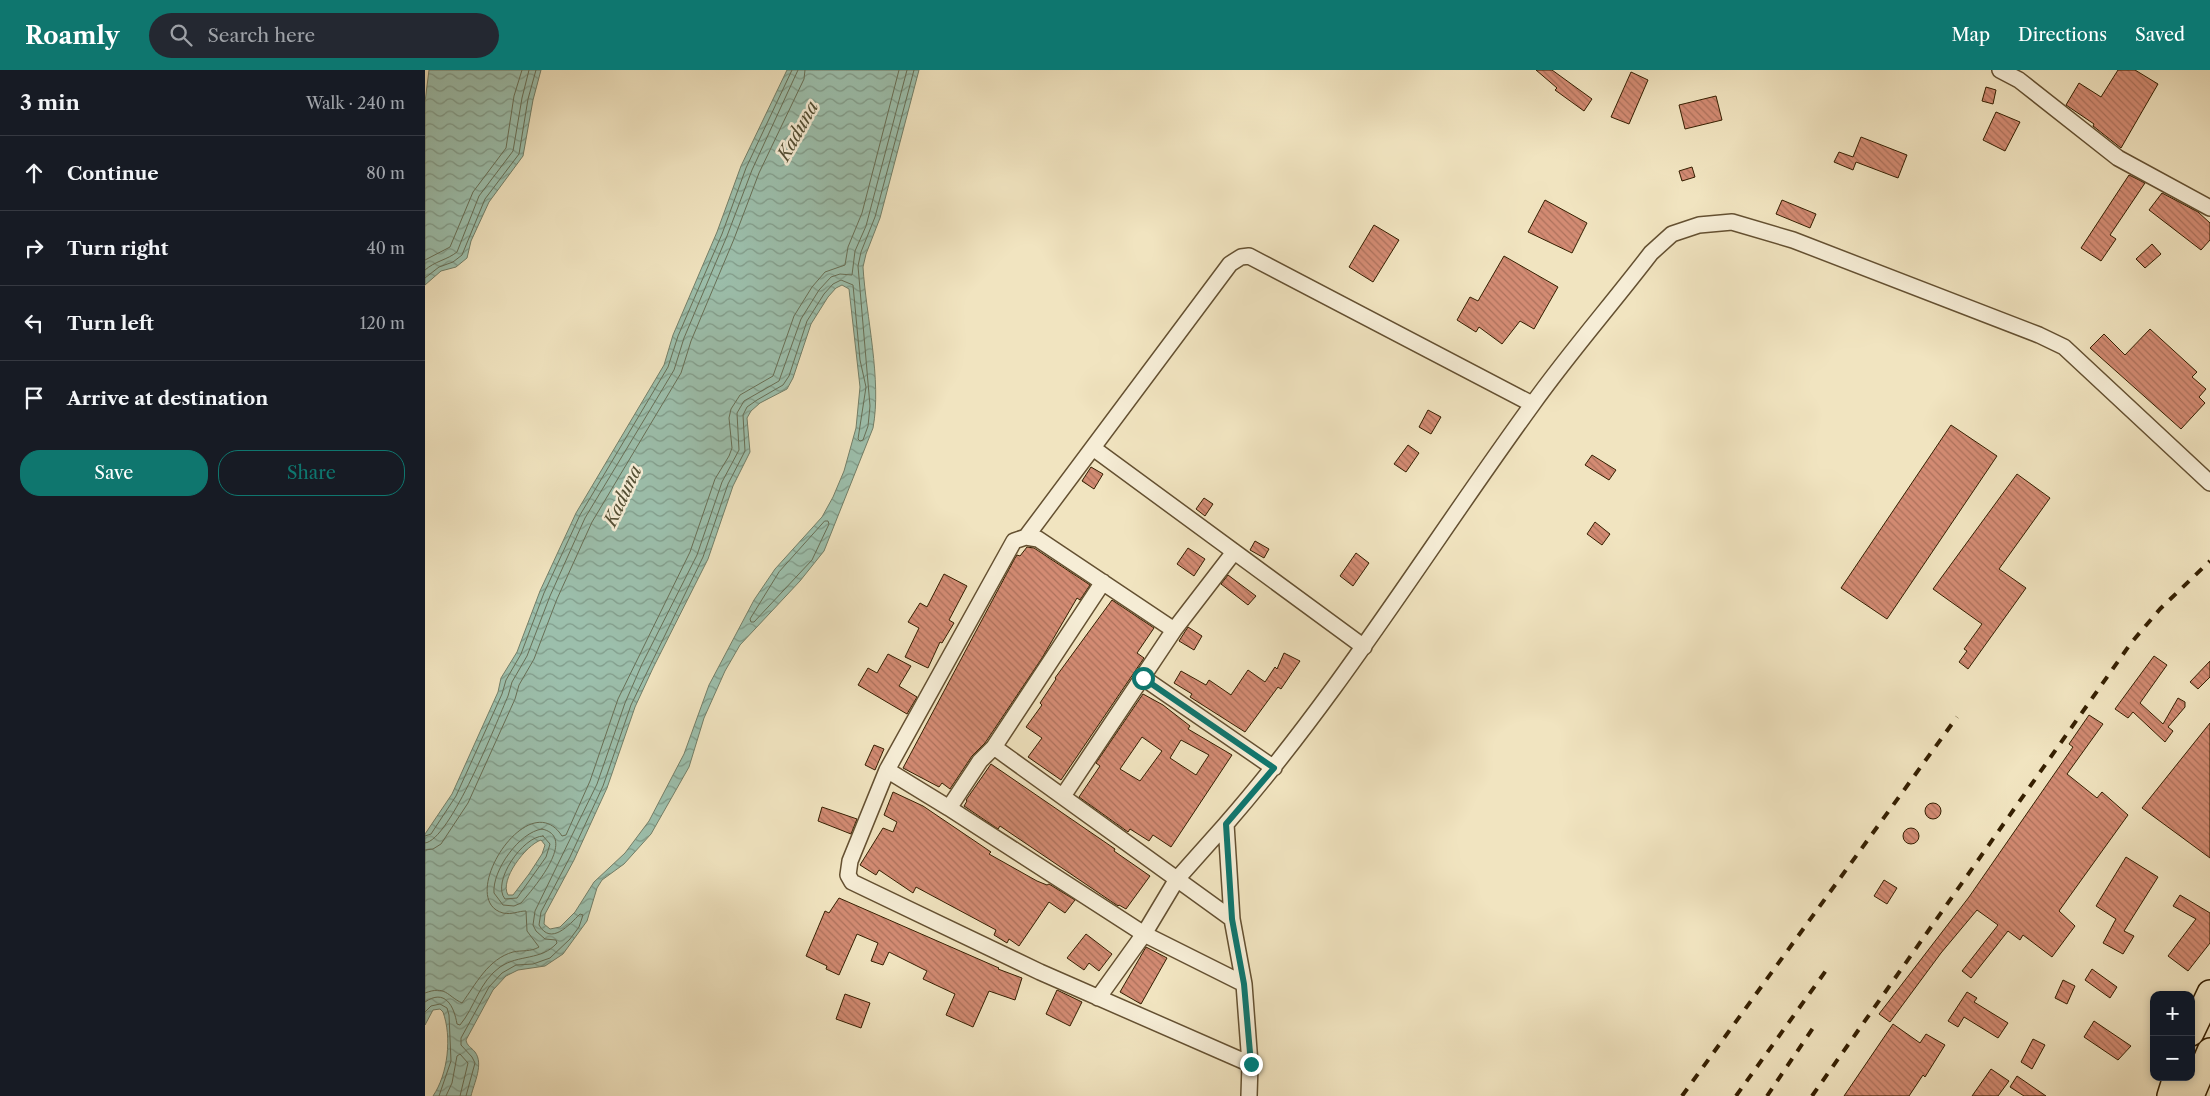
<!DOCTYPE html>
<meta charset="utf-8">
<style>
body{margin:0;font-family:"Libre Caslon Text",serif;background:#242831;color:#f1f3f6}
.controls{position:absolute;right:15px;bottom:15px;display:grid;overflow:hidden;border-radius:10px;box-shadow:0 2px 8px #0003}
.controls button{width:45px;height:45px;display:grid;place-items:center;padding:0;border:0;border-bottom:1px solid #363941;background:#171b24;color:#f1f3f6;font:25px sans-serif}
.stop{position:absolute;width:15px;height:15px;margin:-11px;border:4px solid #0f766e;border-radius:50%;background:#fff}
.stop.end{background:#0f766e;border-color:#fff;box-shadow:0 1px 5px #0008}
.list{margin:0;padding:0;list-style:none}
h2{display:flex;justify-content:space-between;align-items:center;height:65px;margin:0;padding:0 20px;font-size:21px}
h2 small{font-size:16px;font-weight:400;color:#9ea1a6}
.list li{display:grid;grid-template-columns:32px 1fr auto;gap:15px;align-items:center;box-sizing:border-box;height:75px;padding:0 20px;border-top:1px solid #363941}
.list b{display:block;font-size:19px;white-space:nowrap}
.list em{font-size:16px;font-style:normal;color:#9ea1a6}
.actions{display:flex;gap:10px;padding:15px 20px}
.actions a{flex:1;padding:11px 0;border:1px solid #0f766e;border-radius:20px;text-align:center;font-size:18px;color:#0f766e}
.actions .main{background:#0f766e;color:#fff}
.icon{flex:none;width:28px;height:28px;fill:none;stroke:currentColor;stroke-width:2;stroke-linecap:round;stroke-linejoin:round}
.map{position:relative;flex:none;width:1785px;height:1026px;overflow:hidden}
header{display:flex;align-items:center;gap:30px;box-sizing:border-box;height:70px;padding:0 25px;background:#0f766e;color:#fff}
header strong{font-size:24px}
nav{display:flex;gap:28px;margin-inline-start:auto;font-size:18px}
.search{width:350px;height:45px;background:#242831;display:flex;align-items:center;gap:12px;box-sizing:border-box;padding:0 18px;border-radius:28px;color:#9ea1a6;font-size:19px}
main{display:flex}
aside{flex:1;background:#171b24}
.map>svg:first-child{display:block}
</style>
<header>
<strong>Roamly</strong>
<div class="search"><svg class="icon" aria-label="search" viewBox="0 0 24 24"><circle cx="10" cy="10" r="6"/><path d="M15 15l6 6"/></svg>Search here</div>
<nav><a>Map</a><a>Directions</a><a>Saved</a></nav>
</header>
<main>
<aside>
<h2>3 min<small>Walk · 240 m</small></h2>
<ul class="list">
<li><svg class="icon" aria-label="ahead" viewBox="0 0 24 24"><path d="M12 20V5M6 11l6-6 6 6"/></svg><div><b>Continue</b></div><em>80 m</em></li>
<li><svg class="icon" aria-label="right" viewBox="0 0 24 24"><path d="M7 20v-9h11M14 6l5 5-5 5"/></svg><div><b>Turn right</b></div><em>40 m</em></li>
<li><svg class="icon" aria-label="left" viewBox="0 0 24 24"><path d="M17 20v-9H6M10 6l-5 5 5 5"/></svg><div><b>Turn left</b></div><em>120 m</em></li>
<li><svg class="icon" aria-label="arrive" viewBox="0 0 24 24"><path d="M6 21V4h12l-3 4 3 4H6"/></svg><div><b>Arrive at destination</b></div></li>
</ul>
<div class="actions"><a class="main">Save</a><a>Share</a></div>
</aside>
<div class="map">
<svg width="1785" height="1026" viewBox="0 0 1785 1026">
<defs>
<pattern id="water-waves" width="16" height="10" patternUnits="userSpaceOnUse" patternTransform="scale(1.25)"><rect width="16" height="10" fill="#9cbfac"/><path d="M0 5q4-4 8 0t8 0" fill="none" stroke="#809b8a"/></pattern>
<pattern id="building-back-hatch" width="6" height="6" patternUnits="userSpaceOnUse" patternTransform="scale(1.25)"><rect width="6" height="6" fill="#d38b73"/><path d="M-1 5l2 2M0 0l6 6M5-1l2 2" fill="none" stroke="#ac715c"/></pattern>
</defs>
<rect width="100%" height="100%" fill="#f1e4c0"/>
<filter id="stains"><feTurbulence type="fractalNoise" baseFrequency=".004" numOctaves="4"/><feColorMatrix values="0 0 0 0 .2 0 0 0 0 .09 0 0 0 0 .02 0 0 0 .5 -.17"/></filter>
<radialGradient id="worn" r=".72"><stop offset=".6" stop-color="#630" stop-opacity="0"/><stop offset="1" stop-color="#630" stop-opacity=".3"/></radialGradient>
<path fill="url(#water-waves)" stroke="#737f68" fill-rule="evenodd" d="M4 0H116L108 30 98 86 64 132 46 171 42 188 31 197 16 201 0 215V32Z
M362 0H494L455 148 441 184 438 197C441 246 457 310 448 358L399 481 375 511 315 575 300 601 279 648 264 697 226 764 199 794 177 810 172 818 162 851 138 884 120 896 93 900 81 906 68 920 41 970C42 976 46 977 50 982 59 994 49 1013 46 1026H8C23 1004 27 967 18 942L15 939 8 940 0 955V764L27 724 73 622 76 608 92 582 115 521 151 443 239 295 248 265 292 162 316 96ZM417 215 424 219 435 317 431 358 419 401 408 427 397 447 350 499 329 530 284 615 259 684 224 751 200 783 169 812 150 842 135 857 125 859 119 854 120 844 149 790 182 718 210 637 228 598 283 489 308 416 325 382 322 348 326 341 335 333 362 319 368 308 386 254 403 227 411 218ZM116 770 120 775 117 784 104 804 88 825H83C74 810 101 775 116 770Z"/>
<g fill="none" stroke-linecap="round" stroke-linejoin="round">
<path stroke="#686f56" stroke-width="1" d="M0 190 25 177 48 122 81 78 89 26 97 0
M0 200C10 191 22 190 32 182L54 126 88 81 97 28 104 0
M0 208 14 197 28 192 37 185 60 129 94 84 103 29 111 0
M400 451H403L404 454 387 490 329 552H326L325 549 354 502Z
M117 759C154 767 107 820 96 833L89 836 78 835 69 823C67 801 94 762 117 759Z
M0 766 6 764 31 726 77 624 81 610 96 584 119 523 155 445 243 297 253 266 297 164 321 98 367 0
M118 766 125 774 121 787 92 828 80 829C66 812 98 766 118 766Z
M0 773C25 771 72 651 83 626L87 612 102 586 125 526 160 448 249 300 259 268 302 166 327 100 373 0
M0 780 8 779 16 774 43 733 90 629 94 615 109 589 132 529 167 452 256 303 266 271 309 169 334 103 379 9 380 0
M0 923C21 915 22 926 37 933 51 914 63 889 88 882 97 880 106 882 114 877L102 861 101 841C93 841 87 845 78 843 30 830 103 713 137 766L141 765 165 711 193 629 265 482 290 409 304 386 307 378 304 348 306 339 315 325 348 306 369 246 387 217 400 202 420 195 423 177 437 143 474 0
M0 932C20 918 29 936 32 954L35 955C50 937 54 912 75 897 94 884 116 891 132 873L131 870 120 869 111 861 108 855 110 841 172 714 200 633 217 594 272 485 297 412 314 380 312 343 319 331 354 311 376 249 394 220 406 207 415 204 427 205 430 181 441 156 482 0
M0 942 6 936 15 934 22 938 24 945 26 991 14 1026
M21 1026 27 1013 32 986 35 984 43 993 35 1026
M41 1026 50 993 47 987 36 975V968L64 917 77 903 91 895 108 894 125 888 145 869 154 857 158 845 155 844C144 855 126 876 114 855L116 842 145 787 178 716 206 635 278 487 303 414 320 381 318 345 322 337 332 330 358 315 364 306 382 251 399 224 408 214 416 210 428 215 435 290 441 317 433 369 435 371 438 370 443 356 445 336 433 196 436 182 450 147 489 0"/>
</g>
<path fill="url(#building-back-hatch)" stroke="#351f01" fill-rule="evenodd" d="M1111 0H1127L1167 29 1159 41 1130 20 1132 18Z
M1693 0H1710L1733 14 1696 78 1668 56 1669 54 1641 35 1654 13 1676 27Z
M1206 2 1223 10 1204 54 1186 47Z
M1561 17 1571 20 1568 34 1557 31Z
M1291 26 1297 50 1260 59 1254 35Z
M1571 42 1595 52 1580 81 1558 70Z
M1436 67 1482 85 1473 108 1431 92 1428 100 1409 92 1414 82 1428 87Z
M1267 97 1270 107 1257 111 1254 101Z
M1704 105 1720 113 1685 165 1691 169 1676 191 1656 178Z
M1737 123 1773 142 1785 153V170L1776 180 1724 140Z
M1120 130 1162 153 1147 183 1103 162Z
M1357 130 1391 144 1385 158 1351 144Z
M949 155 974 170 948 212 924 197Z
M1727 174 1736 184 1720 198 1711 189Z
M1079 186 1133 217 1109 259 1095 251 1077 274 1054 257 1051 262 1032 250 1045 227 1053 231Z
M1725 259 1772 302 1767 307 1781 319 1774 327 1780 333 1756 359 1665 278 1679 264 1700 285Z
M1003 340 1016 347 1006 364 994 357Z
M1526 355 1572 386 1462 549 1416 518Z
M983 375 994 383 981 402 969 394Z
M1167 385 1191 400 1184 410 1160 395Z
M666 397 678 404 669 419 657 411Z
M1592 404 1625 428 1574 499 1601 518 1543 599 1534 592 1542 581 1539 579 1557 554 1508 519Z
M779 428 788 434 780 446 771 439Z
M1170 452 1185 464 1177 475 1162 464Z
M830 471 844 479 839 488 825 480Z
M602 477 609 478 665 515 655 530 652 528 617 588 560 673 547 686 525 719 517 713 514 717 478 698 590 488 592 485 595 486Z
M763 478 780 489 769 506 752 494Z
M931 483 944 493 928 516 915 506Z
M519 504 542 516 524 550 529 553 517 573 515 572 503 598 480 587 494 558 483 552 495 533 502 537Z
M803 505 831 526 823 535 796 514Z
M687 530 729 558 712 583 719 588 636 710 603 687 617 668 601 657 617 635 615 633 631 609 630 608Z
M763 557 777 566 769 580 754 571Z
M859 583 875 591 856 619 853 617 820 662 765 627 767 624 749 613 756 601 781 615 784 610 806 625 823 600 840 612 850 597 852 599Z
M463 584 486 596 474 616 492 627 482 644 433 615 443 598 452 603Z
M1729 586 1742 595 1715 633 1738 654 1753 628 1760 632V637L1743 657 1748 661 1740 672 1708 642 1703 648 1690 639Z
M1785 591V607L1773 619 1765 612Z
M718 624 738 635 765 656 763 659 807 685 746 777 728 765 724 771 705 759 703 762 654 727 675 696 671 693ZM717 667 737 681 715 711 695 699ZM756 670 784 685 771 705 745 688Z
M1664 645 1678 654 1642 704 1672 728 1677 722 1703 745 1634 841 1650 856 1627 887 1598 865 1595 870 1583 861 1546 908 1537 901 1573 855 1552 840 1516 883 1465 952 1454 944 1544 827 1648 677 1644 674Z
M1785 653V788L1717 738Z
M449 675 459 679 450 700 440 695Z
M566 694 690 779 689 781 725 806 701 839 694 835 693 836 575 756 573 759 539 736 542 731 541 730Z
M468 722 498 736 566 782 564 784 612 811 622 815 624 814 650 830 640 843 624 832 594 876 584 869 582 873 569 865 571 860 491 817 488 823 454 800 451 805 435 795 458 758 468 762 472 752 459 745Z
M1500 741a8 8 0 1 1 16 0a8 8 0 1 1-16 0Z
M397 737 432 749 426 764 393 751Z
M1478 766a8 8 0 1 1 16 0a8 8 0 1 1-16 0Z
M1701 787 1733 807 1699 861 1709 866 1698 884 1678 873 1691 849 1671 836Z
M1459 810 1472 818 1462 834 1449 826Z
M1755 825 1785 843V873L1763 901 1743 886 1771 849 1748 836Z
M414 828 574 898 573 899 597 908 590 930 564 921 548 957 521 945 530 924 498 909 502 901 464 882 458 895 446 891 453 873 432 864 414 905 401 899 402 896 381 886 400 841 404 843Z
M661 864 687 884 674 901 664 893 659 900 642 888Z
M721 877 742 888 716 934 695 922Z
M1667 899 1692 917 1685 928 1660 910Z
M1638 910 1650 916 1642 934 1630 928Z
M632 920 657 932 645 956 621 944Z
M1542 922 1552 928 1549 932 1583 953 1573 968 1539 947 1533 957 1523 951Z
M420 924 445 933 436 958 411 949Z
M1669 951 1706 976 1693 990 1659 967Z
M1468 954 1495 973 1501 964 1520 975 1500 1007 1498 1005 1484 1026H1419Z
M1608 969 1620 975 1607 999 1596 992Z
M1566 999 1584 1011 1573 1026H1547Z
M1592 1006 1621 1026H1599L1585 1017Z"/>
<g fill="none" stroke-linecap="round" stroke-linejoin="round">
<defs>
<path id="minor" d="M1575 0 1594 10 1693 88 1785 138
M668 378 939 577
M601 467 805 194 816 187 824 186 1107 334
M749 560 613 469 601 467 589 471 462 700 425 791 423 805 427 812 615 902 825 994
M717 607 849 698
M569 677 807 849
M462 700 524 738 719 864 819 914
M638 726 749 560 809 482
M524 738 555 691 569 677 678 512
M673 928 719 864 752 809 801 754
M824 1026 825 994 819 914 807 849 801 754C915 623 1005 475 1107 335 1144 283 1187 234 1226 183L1247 164 1274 155 1307 152 1368 170 1614 265 1639 277 1785 413"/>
<path id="primary" d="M1766 963 1785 923
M1745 1026 1751 1007
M1766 1026 1785 981"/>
</defs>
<use href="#minor" stroke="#645031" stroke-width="18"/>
<use href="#primary" stroke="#351f01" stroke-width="28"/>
<use href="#minor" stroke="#f6edd6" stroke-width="15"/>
<use href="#primary" stroke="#f1e4c0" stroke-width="25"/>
<path stroke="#351f01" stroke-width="4" stroke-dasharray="9 9" stroke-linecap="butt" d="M1257 1026 1532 647
M1311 1026 1405 895
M1342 1026 1388 958
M1387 1026 1706 573 1735 539 1785 491"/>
</g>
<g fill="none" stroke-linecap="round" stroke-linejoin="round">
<path stroke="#0f766e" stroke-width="6" d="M718 608 849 698 801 754 807 849 819 914 826 994"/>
</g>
<g text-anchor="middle" stroke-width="5" stroke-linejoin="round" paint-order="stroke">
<g font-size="18" font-style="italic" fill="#544f34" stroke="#f6edd6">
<text transform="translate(373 61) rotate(-61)" y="6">Kaduna</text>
<text transform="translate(198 426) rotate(-65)" y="6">Kaduna</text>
</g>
</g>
<rect width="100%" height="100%" filter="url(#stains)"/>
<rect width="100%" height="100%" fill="url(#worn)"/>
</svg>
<div class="controls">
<button>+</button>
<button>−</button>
</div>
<div class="stop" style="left:718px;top:608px"></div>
<div class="stop end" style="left:826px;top:994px"></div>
</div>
</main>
